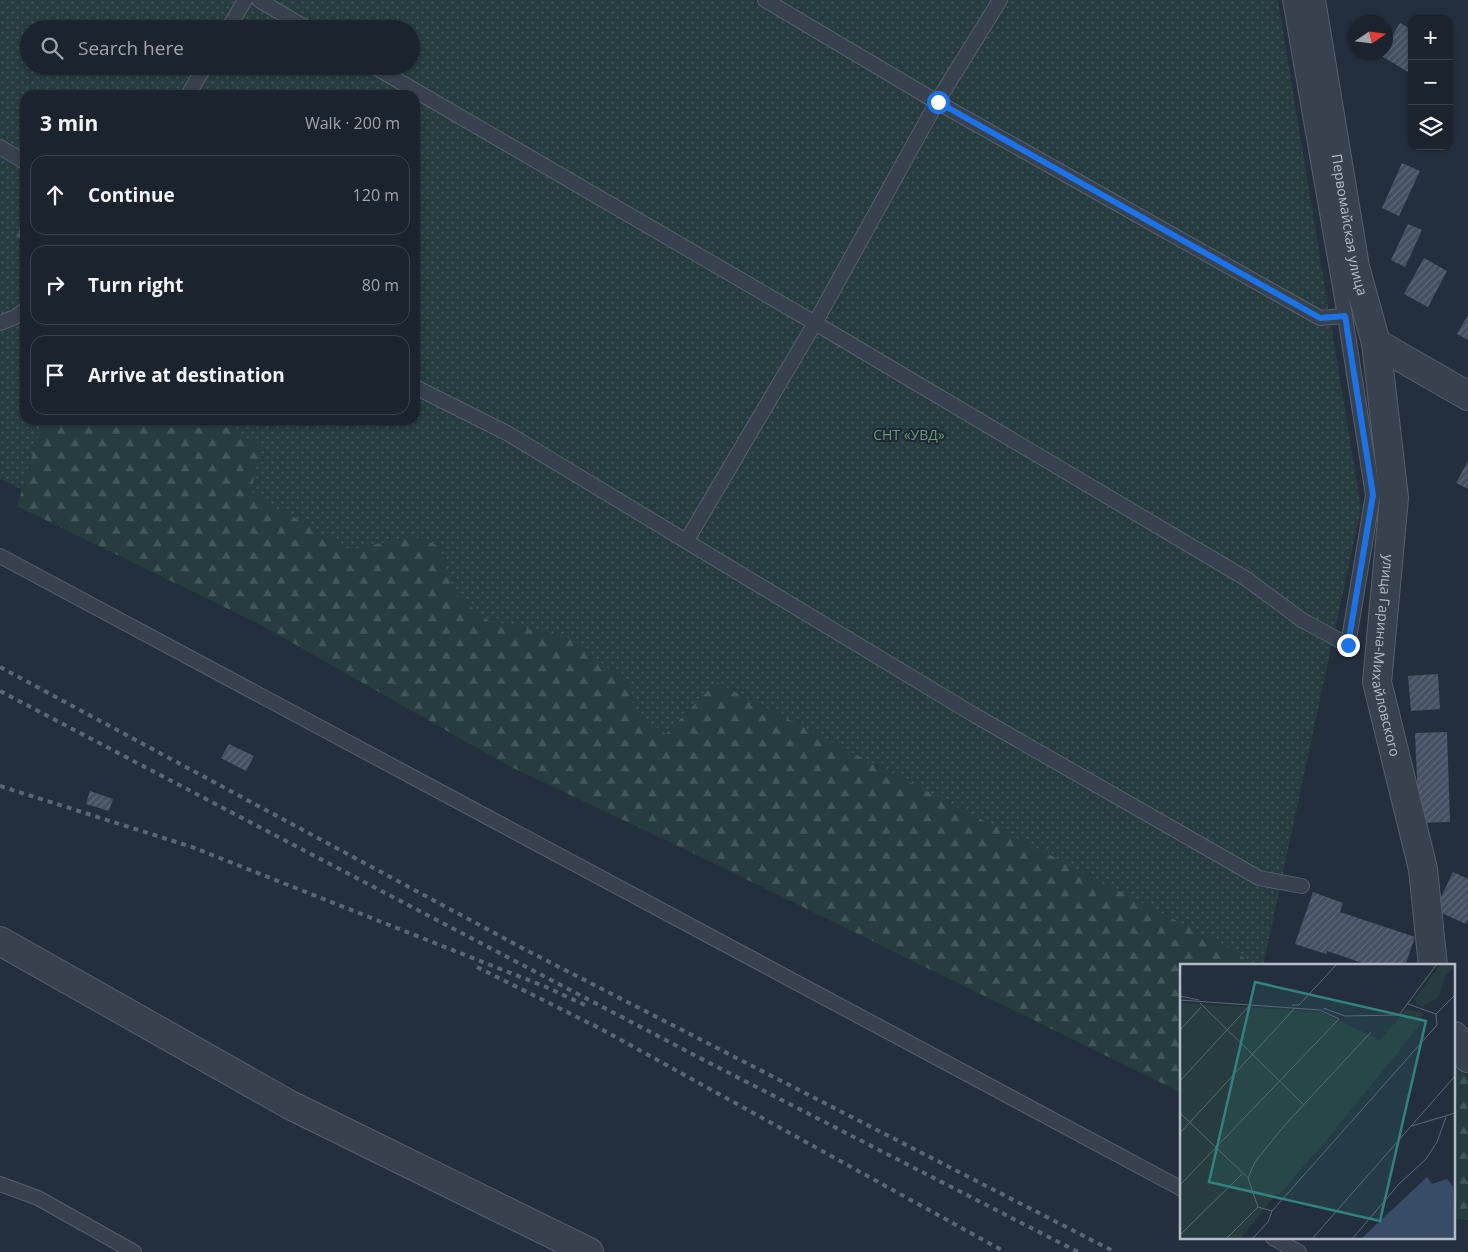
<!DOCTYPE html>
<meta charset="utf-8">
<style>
body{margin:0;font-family:"Open Sans",sans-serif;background:#242b36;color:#f1f3f6}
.controls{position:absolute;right:15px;top:15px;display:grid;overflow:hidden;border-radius:10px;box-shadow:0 1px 4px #0004}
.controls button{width:45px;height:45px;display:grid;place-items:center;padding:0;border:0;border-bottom:1px solid #39404a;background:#1b232e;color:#f1f3f6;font:25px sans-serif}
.compass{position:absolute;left:1348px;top:15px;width:45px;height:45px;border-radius:50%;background:#1b232e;box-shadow:0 1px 4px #0004;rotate:77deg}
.stop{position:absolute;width:15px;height:15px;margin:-11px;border:4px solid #1a73e8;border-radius:50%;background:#fff}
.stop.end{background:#1a73e8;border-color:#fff;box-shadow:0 1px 5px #0008}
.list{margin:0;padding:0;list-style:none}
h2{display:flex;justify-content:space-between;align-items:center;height:65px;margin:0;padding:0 20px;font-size:21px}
h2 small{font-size:16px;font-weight:400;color:#a0a4aa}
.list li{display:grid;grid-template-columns:32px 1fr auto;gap:15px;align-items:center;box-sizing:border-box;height:80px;margin:0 10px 10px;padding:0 10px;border:1px solid #39404a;border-radius:15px}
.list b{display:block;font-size:19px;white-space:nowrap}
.list em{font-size:16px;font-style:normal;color:#a0a4aa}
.icon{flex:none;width:28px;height:28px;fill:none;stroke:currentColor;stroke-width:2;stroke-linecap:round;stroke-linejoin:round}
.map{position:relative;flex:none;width:1468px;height:1252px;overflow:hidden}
.search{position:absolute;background:#1b232e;box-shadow:0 1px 4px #0004;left:20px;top:20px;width:400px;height:55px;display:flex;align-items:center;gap:12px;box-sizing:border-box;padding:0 18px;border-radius:28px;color:#a0a4aa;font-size:19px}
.panel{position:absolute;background:#1b232e;box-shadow:0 1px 4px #0004;left:20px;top:90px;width:400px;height:335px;border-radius:15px}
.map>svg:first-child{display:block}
</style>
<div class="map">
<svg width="1468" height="1252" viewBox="0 0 1468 1252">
<defs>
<pattern id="green-dots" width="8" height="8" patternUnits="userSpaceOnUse" patternTransform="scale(1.25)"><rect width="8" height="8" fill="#263c3f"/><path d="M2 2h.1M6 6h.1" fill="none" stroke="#435659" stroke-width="1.8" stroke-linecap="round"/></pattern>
<pattern id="forest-firs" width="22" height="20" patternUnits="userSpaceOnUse" patternTransform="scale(1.25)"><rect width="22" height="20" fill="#263c3f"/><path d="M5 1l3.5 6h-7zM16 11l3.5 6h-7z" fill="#435659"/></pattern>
<pattern id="building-hatch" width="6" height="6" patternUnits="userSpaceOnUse" patternTransform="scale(1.25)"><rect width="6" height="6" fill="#455162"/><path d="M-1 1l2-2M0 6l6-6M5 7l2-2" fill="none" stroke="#5d6877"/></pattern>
</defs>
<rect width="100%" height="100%" fill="#242f3e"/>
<path fill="url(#green-dots)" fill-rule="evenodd" d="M0 0H1278L1361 508 1263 966H1182V1049L0 479ZM29 29H411V66H29ZM25 95H415V420H25Z"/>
<path fill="url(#forest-firs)" d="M43 420H170L177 424 222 420 260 447 251 492 350 550 412 536 439 546 454 594 489 621 567 637 628 683 635 712 666 734 716 682 1227 947 1257 966H1182V1093L703 858 507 765 261 625 17 506Z
M1454 1059 1468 1075V1220L1454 1219Z"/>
<path fill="url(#building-hatch)" d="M1400 23 1412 30V65L1408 72 1380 55 1382 52H1386V46Z
M1402 163 1420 171 1399 216 1382 208Z
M25 218V240L16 236Z
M1408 224 1422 230 1405 267 1391 260Z
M1424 258 1447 271 1428 307 1404 294Z
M1468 315V340L1457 334Z
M1468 461V489L1456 483Z
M1438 674 1440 709 1411 711 1408 676Z
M1447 732 1450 822 1419 823 1415 733Z
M229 744 254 756 246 771 221 758Z
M90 791 113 799 109 811 86 804Z
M1453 872 1468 879V919L1466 924 1435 910Z
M1313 892 1343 903 1340 912 1415 937 1405 966H1371L1327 951 1326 954 1295 944Z"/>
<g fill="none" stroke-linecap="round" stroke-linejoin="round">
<defs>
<path id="service" d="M259 0 308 29
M765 0 937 102 1320 318 1345 316
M228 29 245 0
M373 66 815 323 1245 578 1302 620 1348 645 1373 495 1345 316 1290 0
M188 95 205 66
M0 147 25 162
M0 323 15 317 25 310
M415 387 507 433 976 716 1259 878 1302 886
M687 540 815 323 937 102 1000 0
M0 556 1182 1189
M0 1184 38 1198 134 1252
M1273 1238 1299 1252"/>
<g id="minor">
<path id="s1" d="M1311 0 1355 267 1376 343 1468 396"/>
<path id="s2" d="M1376 343 1394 498 1377 682 1423 869 1433 966"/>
<path d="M0 941 290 1105 589 1252"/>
<path d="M1454 1036 1468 1058"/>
</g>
</defs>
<use href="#service" stroke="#565f6c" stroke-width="16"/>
<use href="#minor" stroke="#565f6c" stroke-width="30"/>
<use href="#service" stroke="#38414e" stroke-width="14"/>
<use href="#minor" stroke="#38414e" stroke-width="28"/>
<path stroke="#5a6575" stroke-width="4" stroke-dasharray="5 5" stroke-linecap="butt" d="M0 667 526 950 1115 1252
M0 691 698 1057 1078 1252
M0 786 192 847 546 987 587 1006
M477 967 603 1030 1005 1252"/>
</g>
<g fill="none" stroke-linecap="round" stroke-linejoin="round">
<path stroke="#1a73e8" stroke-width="6" d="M938 102 1320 318 1345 316 1373 495 1348 645"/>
</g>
<g text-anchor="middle" stroke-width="4" stroke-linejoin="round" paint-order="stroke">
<g font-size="14" fill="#b4bcc9" stroke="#1d2633">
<text dy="5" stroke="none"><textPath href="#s1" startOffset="228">Первомайская улица</textPath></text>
<text dy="5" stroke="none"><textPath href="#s2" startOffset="315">улица Гарина-Михайловского</textPath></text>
</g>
<g font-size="14" fill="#6b9a76" stroke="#1d2633">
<text x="909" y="440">СНТ «УВД»</text>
</g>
</g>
<g transform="translate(1180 964)">
<rect width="275" height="275" fill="#242f3e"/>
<path d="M0 39 141 48 215 83 60 275H0Z" fill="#263c3f"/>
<path d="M261 0H275V4L266 10 259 33 242 43 236 40V33ZM226 45 243 49 240 61 149 173 99 231 80 221 92 207 93 201 98 196 104 199 115 188 117 175H124L134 161 150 150 145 142Z" fill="#263c3f"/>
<path d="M247 213 252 220 267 215 273 222 275 275H181Z" fill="#394c67"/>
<path fill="none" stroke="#5e6776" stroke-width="1" d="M0 32 19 36M0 36 140 46 159 55 0 221M20 39 124 141M112 41H119L157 0M143 44 165 52 219 51 257 0M256 50 275 31M0 66 21 43M0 117 69 42M0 149 68 214 78 243 92 247M232 162 275 149M0 169 114 45M68 214 75 198 104 162 191 68M0 271 62 210M46 275 78 243M72 275 88 258 92 247 257 61 256 50 228 40M132 275 275 112M172 275 219 220 246 195 257 178 266 153"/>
<path fill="#308480" fill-opacity="0.15" stroke="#308480" stroke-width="2.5" d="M75 18 246 57 200 257 29 218Z"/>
<rect width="275" height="275" fill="none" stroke="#b4bcc9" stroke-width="2.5"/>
</g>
</svg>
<div class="controls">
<button>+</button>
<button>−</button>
<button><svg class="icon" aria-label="layers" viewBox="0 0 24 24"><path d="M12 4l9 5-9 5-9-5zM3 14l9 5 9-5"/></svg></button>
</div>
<svg class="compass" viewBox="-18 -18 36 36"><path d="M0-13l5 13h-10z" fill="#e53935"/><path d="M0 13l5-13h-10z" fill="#a0a4aa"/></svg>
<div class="stop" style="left:938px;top:102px"></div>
<div class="stop end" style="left:1348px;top:645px"></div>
<div class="search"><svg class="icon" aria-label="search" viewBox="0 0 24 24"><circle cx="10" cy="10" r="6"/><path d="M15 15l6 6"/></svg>Search here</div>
<section class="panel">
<h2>3 min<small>Walk · 200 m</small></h2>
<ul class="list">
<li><svg class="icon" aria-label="ahead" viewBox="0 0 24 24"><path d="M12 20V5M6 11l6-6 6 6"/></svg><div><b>Continue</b></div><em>120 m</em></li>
<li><svg class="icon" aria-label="right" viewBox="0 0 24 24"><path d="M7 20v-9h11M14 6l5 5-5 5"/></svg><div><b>Turn right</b></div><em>80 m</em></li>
<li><svg class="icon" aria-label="arrive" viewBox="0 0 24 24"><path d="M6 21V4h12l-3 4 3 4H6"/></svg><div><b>Arrive at destination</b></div></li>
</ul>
</section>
</div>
